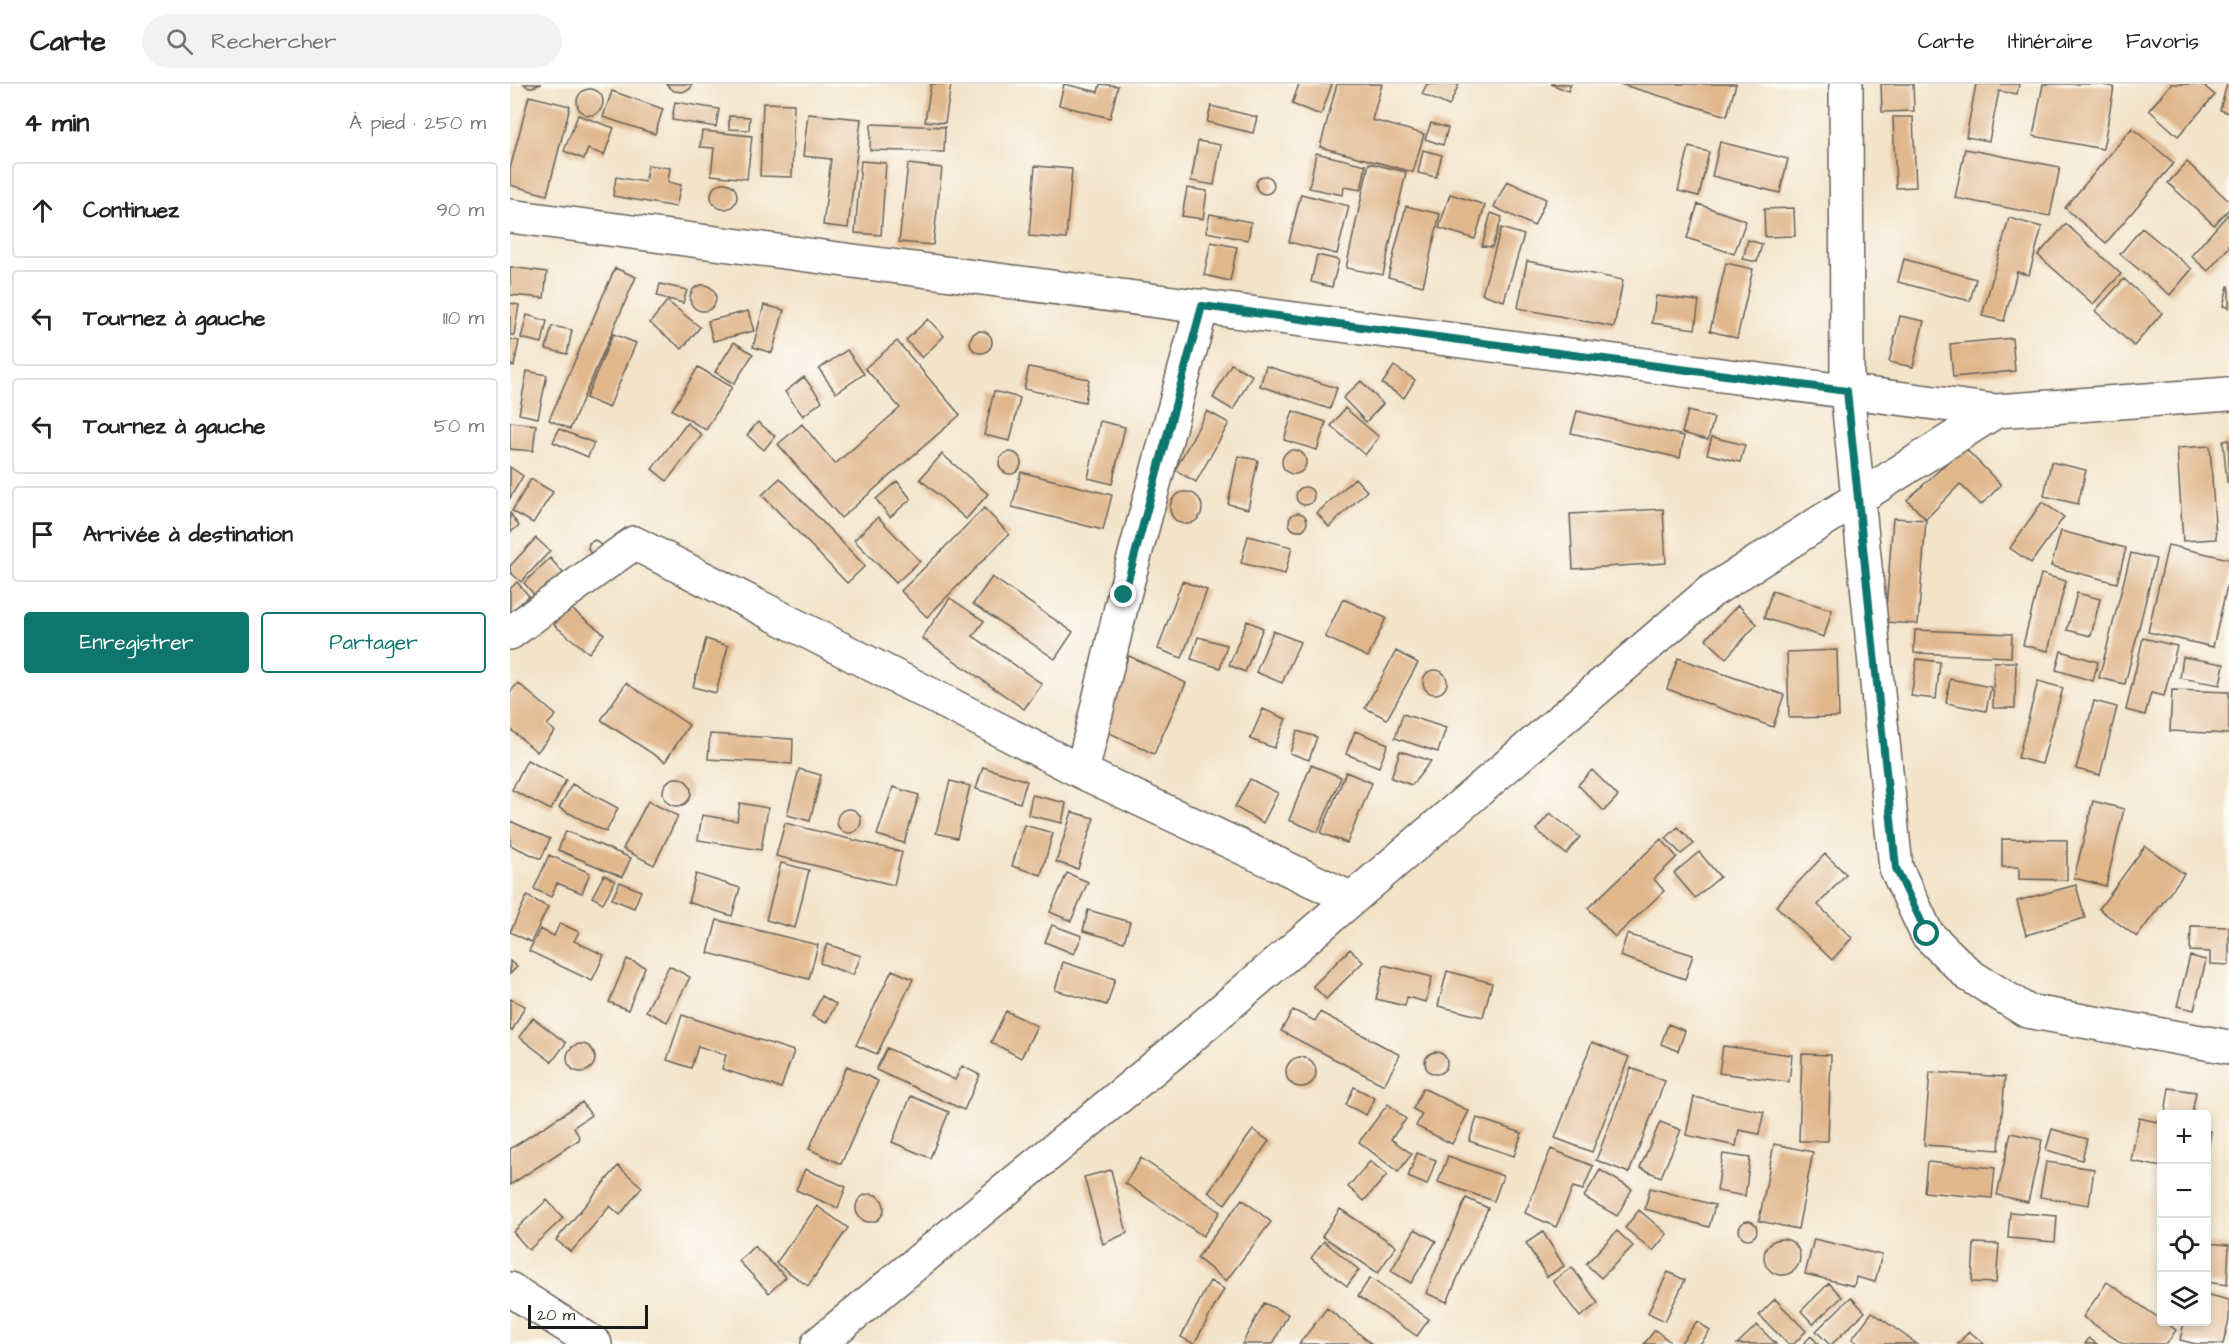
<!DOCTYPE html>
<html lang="fr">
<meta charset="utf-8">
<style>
body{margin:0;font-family:"Architects Daughter",sans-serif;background:#f2f2f2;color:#222}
.controls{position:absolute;right:18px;bottom:18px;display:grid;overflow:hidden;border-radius:6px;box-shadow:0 3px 9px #0003}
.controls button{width:54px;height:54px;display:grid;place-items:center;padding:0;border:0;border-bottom:2px solid #e0e0e0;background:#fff;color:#222;font:30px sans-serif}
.scale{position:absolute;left:18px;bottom:15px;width:120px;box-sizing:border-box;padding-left:6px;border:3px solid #1c1c1c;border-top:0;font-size:16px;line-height:21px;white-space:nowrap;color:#1c1c1c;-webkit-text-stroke:4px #fdfcf7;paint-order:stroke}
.stop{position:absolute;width:18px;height:18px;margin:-14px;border:4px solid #0f766e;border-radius:50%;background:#fff}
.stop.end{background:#0f766e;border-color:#fff;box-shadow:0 2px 6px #0008}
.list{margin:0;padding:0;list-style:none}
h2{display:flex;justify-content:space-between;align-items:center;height:78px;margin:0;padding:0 24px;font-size:26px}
h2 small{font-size:20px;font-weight:400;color:#767676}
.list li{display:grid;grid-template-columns:39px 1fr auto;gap:18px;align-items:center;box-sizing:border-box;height:96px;margin:0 12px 12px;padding:0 12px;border:2px solid #e0e0e0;border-radius:6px}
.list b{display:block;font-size:22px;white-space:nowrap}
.list em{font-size:20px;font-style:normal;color:#767676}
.actions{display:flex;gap:12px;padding:18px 24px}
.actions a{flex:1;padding:14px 0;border:2px solid #0f766e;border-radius:6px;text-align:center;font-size:21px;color:#0f766e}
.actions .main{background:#0f766e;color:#fff}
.icon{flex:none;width:33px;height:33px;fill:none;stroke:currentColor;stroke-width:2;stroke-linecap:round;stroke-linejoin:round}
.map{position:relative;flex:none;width:1719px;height:1260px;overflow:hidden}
header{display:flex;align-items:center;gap:36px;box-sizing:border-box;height:84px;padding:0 30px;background:#fff;border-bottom:2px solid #e0e0e0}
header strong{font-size:28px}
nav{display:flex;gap:33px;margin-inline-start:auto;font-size:21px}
.search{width:420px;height:54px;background:#f2f2f2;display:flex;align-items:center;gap:15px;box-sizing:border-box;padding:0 21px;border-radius:33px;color:#767676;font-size:22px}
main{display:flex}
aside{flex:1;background:#fff}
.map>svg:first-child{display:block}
</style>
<header>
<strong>Carte</strong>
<div class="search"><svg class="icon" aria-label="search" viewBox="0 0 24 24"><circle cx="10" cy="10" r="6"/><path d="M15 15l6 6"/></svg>Rechercher</div>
<nav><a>Carte</a><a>Itinéraire</a><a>Favoris</a></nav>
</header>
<main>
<aside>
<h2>4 min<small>À pied · 250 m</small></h2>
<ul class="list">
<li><svg class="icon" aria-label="ahead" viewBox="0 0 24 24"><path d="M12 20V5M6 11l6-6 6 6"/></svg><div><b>Continuez</b></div><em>90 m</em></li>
<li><svg class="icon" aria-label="left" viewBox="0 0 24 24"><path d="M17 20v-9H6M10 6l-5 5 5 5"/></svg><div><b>Tournez à gauche</b></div><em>110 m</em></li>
<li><svg class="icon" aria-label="left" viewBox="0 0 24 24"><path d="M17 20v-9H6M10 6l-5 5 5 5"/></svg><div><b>Tournez à gauche</b></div><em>50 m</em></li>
<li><svg class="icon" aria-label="arrive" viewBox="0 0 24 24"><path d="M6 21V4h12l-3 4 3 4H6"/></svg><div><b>Arrivée à destination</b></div></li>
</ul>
<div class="actions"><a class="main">Enregistrer</a><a>Partager</a></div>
</aside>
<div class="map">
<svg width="1719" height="1260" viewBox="0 0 1719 1260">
<rect width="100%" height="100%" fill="#fdfcf7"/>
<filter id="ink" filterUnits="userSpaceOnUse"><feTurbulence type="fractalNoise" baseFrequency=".0167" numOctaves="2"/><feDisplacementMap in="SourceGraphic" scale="12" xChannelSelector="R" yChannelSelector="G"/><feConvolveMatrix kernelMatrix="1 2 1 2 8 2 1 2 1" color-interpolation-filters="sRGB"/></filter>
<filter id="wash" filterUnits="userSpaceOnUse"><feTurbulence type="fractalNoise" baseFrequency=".008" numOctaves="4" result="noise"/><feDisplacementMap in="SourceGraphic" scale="24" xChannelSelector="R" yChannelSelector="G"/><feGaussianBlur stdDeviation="1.35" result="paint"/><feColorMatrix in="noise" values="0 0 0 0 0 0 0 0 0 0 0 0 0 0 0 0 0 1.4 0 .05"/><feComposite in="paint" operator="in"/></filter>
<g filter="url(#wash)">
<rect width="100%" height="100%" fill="#f3e3c9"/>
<g id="blocks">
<path fill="#e0b68b" d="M14 0H32L19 4Z
M156 0H182L180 5 172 8 164 7Z
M421 0H441L435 39 415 37Z
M554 0 588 8 590 0 608 2 600 34 549 21Z
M789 0H822L811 31 782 20Z
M827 0H872L862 36 914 50 903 88 810 63Z
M917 0H949L939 22 912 10Z
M1041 0H1061L1058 7Z
M1110 0H1226L1217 32Z
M1371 0H1403L1404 27 1372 28Z
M1466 0H1509L1507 10 1489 7 1479 57 1456 53Z
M1533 0H1587L1604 3 1593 65 1523 52Z
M1661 0H1696L1694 2 1705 11 1668 52 1639 26Z
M1717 0H1719V29L1710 26Z
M67 18a13 13 0 1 1 26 0a13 13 0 1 1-26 0Z
M102 7 153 25 145 50 93 33Z
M19 12 60 22 37 111 0 101V85Z
M165 18 209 25 206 43 162 36Z
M253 19 284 20 282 93 250 92Z
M701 22 747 33 743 49 697 38Z
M298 30 351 35 338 144 313 141 321 75 293 72Z
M68 31 104 44 94 71 78 65 74 75 54 67Z
M219 32 240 33 239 46 219 45Z
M1383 33H1403L1406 103 1386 104Z
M921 39 938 44 933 61 915 55Z
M361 40 435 43 434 68 360 66Z
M1622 44 1664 79 1596 159 1555 124Z
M192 47 242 52 237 95 201 91 204 64 190 63Z
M688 57 711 61 704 101 681 97Z
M1210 58 1278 75 1270 109 1202 92Z
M1179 63 1199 68 1189 112 1168 107Z
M1455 65 1550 83 1540 132 1445 114Z
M913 66 932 71 926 93 908 89Z
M806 69 856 81 851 106 834 103 833 111 799 104Z
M351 77 376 79 371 151 345 149Z
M1677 78 1719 117V125L1704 141 1658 99Z
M859 79 896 88 873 191 836 184Z
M398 80 432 84 423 161 389 158Z
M138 81 160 84 158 98 171 101 166 123 103 112 106 93 135 98Z
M525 82 562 85 556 155 519 152Z
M746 101a9 9 0 1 1 18 0a9 9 0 1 1-18 0Z
M997 97 1036 115 1024 142 984 123Z
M201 112a13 13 0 1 1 26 0a13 13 0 1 1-26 0Z
M677 104 697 107 693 135 672 132Z
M791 110 839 122 827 170 779 158Z
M940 110 975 121 965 155 929 144Z
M1188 120 1236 137 1224 170 1177 154Z
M896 122 930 130 913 202 878 193Z
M1284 124 1285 152 1255 153 1254 125Z
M981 129 992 133 982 163 972 162Z
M1719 129V163L1698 187 1681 172Z
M700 130 741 138 738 156 696 148Z
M1499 134 1532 143 1519 191 1507 188 1494 237 1472 232Z
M1556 140 1611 190 1583 220 1528 171Z
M991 144 1014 151 994 217 972 210Z
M1632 144 1682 185 1660 211 1610 170Z
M1238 156 1252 160 1247 178 1233 175Z
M701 158 727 163 720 197 694 191Z
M807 171 829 176 822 203 801 198Z
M1394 175 1466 195 1460 217 1388 198Z
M1017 177 1113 196 1104 243 1008 224Z
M1216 179 1243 185 1227 254 1200 247Z
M0 183 37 188 34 214 0 211Z
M105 184 126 193 60 345 39 336Z
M1614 195 1652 229 1624 262 1585 227Z
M150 200 177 206 173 219 147 212Z
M180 214a13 13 0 1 1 26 0a13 13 0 1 1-26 0Z
M1718 202H1719V224L1713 222Z
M1146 212 1189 217 1185 245 1142 239Z
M157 217 190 243 172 265 140 239Z
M0 219 9 221 4 251H0Z
M254 221 274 226 262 269 243 263Z
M238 227 244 247 203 257 198 237Z
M17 231 37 237 32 259 11 254Z
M1390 232 1414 237 1403 283 1379 278Z
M418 235 434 252 412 274 396 256Z
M42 242 62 246 57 270 36 265Z
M460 258a11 11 0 1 1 22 0a11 11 0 1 1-22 0Z
M103 250 126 259 99 324 76 314Z
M1502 254 1505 287 1443 293 1440 260Z
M0 255 9 257 4 282 0 281Z
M387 257 450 331 331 434 268 360 292 340 325 380 390 324 355 284Z
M224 258 243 270 224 300 205 288Z
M337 266 354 290 326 309 309 285Z
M721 280 742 291 723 326 703 314Z
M756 282 827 304 820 325 750 302Z
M884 282 905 296 894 314 872 300Z
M188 283 222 303 196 346 162 326Z
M519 283 579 295 575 318 514 305Z
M17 287 37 291 28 334 9 330Z
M294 293 312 317 293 332 275 308Z
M851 297 873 320 856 338 833 314Z
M484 307 510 314 500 357 474 351Z
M835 324 869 353 855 371 821 342Z
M697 327 719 339 686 398 665 386Z
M783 327 816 338 807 366 774 356Z
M1067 327 1174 352 1170 374 1061 349Z
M1178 327 1204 334 1198 356 1172 349Z
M590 337 615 343 602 400 578 394Z
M0 338 26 341 23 367 0 365Z
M248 338 265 352 254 366 237 351Z
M177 339 192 351 157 397 142 385Z
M49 345 84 359 78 373 43 358Z
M1202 353 1235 361 1230 378 1197 370Z
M1719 356V398H1717L1713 357Z
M1700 362 1706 455 1673 457 1667 364Z
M1454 363 1491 401 1471 421 1450 400 1416 435 1397 416Z
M772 378a12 12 0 1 1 24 0a12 12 0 1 1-24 0Z
M489 379a11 11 0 1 1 22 0a11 11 0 1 1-22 0Z
M432 370 478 410 456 435 410 395Z
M728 372 748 376 738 425 718 420Z
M1541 378 1576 386 1568 420 1534 412Z
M0 383 13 392 0 414Z
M511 388 602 411 593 446 502 423Z
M270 394 355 482 337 499 252 411Z
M845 394 857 407 819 443 807 429Z
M21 395 43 408 23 439 2 427Z
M387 397 401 415 380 433 366 415Z
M786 412a9 9 0 1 1 18 0a9 9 0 1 1-18 0Z
M660 424a16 16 0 1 1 32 0a16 16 0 1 1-32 0Z
M1532 418 1554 433 1521 479 1500 464Z
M474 424 499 450 417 533 391 507Z
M1153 425 1156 479 1063 485 1060 430Z
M779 438a9 9 0 1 1 18 0a9 9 0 1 1-18 0Z
M0 429 9 442 0 448Z
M368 433 410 477 386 499 344 456Z
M1383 434 1416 436 1408 540 1375 538Z
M1551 447 1616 464 1607 499 1541 482Z
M738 452 782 463 775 490 731 479Z
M26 454 40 467 11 498 0 488V482Z
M85 456 94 464 81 470 78 465 79 459Z
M1658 461 1719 475V493L1703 563 1638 548Z
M1621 469 1646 475 1615 600 1589 594Z
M40 474 54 490 28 515 14 499Z
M1531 490 1556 497 1538 567 1513 561Z
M482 493 563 548 545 575 463 520Z
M672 497 697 506 672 574 648 565Z
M7 498 19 512 0 529V505Z
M1262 507 1322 526 1314 553 1254 534Z
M1567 509 1590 515 1581 552 1557 546Z
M440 514 474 537 463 552 532 600 514 625 412 554Z
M833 515 876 534 858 573 815 553Z
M1228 521 1247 540 1216 574 1196 555Z
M59 523 94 550 79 569 44 541Z
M737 537 753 544 735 588 719 581Z
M1405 546 1502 550 1501 573 1404 569Z
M763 547 790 558 772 599 746 588Z
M688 553 717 561 710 584 681 575Z
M1633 554 1667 562 1654 612 1641 609 1635 631 1616 626Z
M196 555 218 562 206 609 183 603Z
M1327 566 1329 633 1279 634 1277 568Z
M886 567 908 579 877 635 855 624Z
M1551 567 1588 578 1583 597 1546 586Z
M619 572 676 599 644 670 587 643Z
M1673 573 1714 580 1710 601 1670 594Z
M1168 574 1274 611 1263 643 1157 605Z
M1407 575 1430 578 1426 615 1401 612Z
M1484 578H1506L1505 624H1483Z
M913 598a12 12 0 1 1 24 0a12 12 0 1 1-24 0Z
M1440 595 1481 603 1476 627 1436 619Z
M1528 597 1553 604 1532 680 1508 674Z
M8 599 46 631 37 641 45 647 27 668 0 645V608Z
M116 599 179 641 155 678 91 636Z
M1662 606 1719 608V650L1660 647Z
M1584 617 1607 623 1590 691 1566 685Z
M753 625 776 635 764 664 740 655Z
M893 630 936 644 928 668 885 654Z
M787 647 807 653 799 676 780 669Z
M845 647 878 660 869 683 836 670Z
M200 650 283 655 282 680 198 675Z
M890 667 921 677 902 701 881 694Z
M17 676 56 696 41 726 2 706Z
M801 681 831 693 808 748 779 736Z
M473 683 517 697 510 719 466 705Z
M289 685 311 691 300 737 277 731Z
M1082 686 1108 712 1094 727 1068 701Z
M836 688 862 699 837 759 811 749Z
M153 708a14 14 0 1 1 28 0a14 14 0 1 1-28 0Z
M740 695 768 709 753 739 725 723Z
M440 697 460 702 447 754 426 749Z
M62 700 108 724 96 748 49 724Z
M383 703 409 711 394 759 367 751Z
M522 711 556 719 552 739 518 731Z
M138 717 168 732 144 781 113 765Z
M1583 717 1614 725 1596 802 1564 794Z
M230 719 258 724 251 766 188 756 192 731 227 737Z
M327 737a12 12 0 1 1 24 0a12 12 0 1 1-24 0Z
M562 728 584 734 568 785 546 778Z
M1040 729 1070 753 1056 770 1026 746Z
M0 737 40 755 31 775 0 761Z
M275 739 392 768 384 801 266 772Z
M514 741 543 749 531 791 502 782Z
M1168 743 1184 760 1171 770 1156 754Z
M56 747 121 774 112 793 48 766Z
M1151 755 1167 773 1144 795 1154 807 1105 853 1078 824Z
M1492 755 1557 756V796L1509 795V783H1492Z
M1635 762 1674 790 1627 853 1589 825Z
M1189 768 1210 793 1185 814 1164 789Z
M1315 770 1336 790 1308 821 1342 854 1322 876 1266 822Z
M39 771 80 789 72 809 47 799 41 813 24 805Z
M271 779 299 786 285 844 256 836Z
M557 789 578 798 561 837 540 828Z
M186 790 230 804 222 832 178 818Z
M94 791 105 797 93 819 82 813Z
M110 798 131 807 124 824 102 815Z
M1566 801 1575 834 1516 851 1507 817Z
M17 812 38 823 21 858 0 848Z
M578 826 620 838 614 858 573 847Z
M207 836 308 861 299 895 198 869Z
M50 839 69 848 64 857 94 871 82 897 19 867 30 845 44 852Z
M542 841 572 852 564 870 535 858Z
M1681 842 1719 843V881L1700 880V868L1680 867Z
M1117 850 1183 871 1175 895 1110 872Z
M317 860 351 872 343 891 310 879Z
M840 865 853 878 816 915 803 902Z
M1680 872 1696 876 1684 926 1667 922Z
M117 875 135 883 118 926 99 918Z
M0 877 7 883 0 890Z
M553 878 605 895 597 921 545 906Z
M874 881 922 893 916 918 897 913 895 922 866 915Z
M159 882 180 893 157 938 136 927Z
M382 886 403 895 367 970 346 961Z
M937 887 982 899 973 933 928 922Z
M312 912 326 920 316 939 302 932Z
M0 915 15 922 2 947 0 946Z
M783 926 805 937 810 928 890 971 874 1001 771 947Z
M496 927 527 942 511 974 481 958Z
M172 931 284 967 271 1004 212 985 216 971 188 962 181 984 157 976Z
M23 934 56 959 42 978 9 953Z
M1158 940 1175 947 1168 967 1151 960Z
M1082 958 1119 973 1082 1068 1045 1054Z
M57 974a14 14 0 1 1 28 0a14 14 0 1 1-28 0Z
M1213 962 1282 971 1279 998 1209 989Z
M377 964 445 996 452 982 470 991 454 1026 366 986Z
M915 979a11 11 0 1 1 22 0a11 11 0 1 1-22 0Z
M1292 970 1321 971 1318 1057H1289Z
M776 988a15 15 0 1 1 30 0a15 15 0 1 1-30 0Z
M337 982 368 997 331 1080 299 1065Z
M1121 984 1155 997 1119 1089 1086 1076Z
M1420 988 1495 993 1489 1066 1414 1061Z
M844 1003 865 1014 856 1031 836 1021Z
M913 1004 959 1027 942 1060 906 1042 912 1030 903 1025Z
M1659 1004 1686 1008 1682 1030H1655Z
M401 1012 439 1028 420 1074 382 1058Z
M1184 1013 1254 1028 1249 1050 1229 1046 1226 1062 1176 1051Z
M72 1018 81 1031 64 1043 70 1055 0 1101V1065Z
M878 1020 896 1035 881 1055 902 1070 888 1088 849 1058Z
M967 1034 1012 1049 1004 1072 959 1057Z
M1629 1034 1652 1039V1083L1621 1077Z
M1150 1038 1171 1046 1151 1093 1130 1084Z
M1542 1045 1577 1055 1572 1076 1536 1066Z
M743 1046 759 1057 715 1120 698 1108Z
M1696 1047H1701L1698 1065H1696Z
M1501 1049 1532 1056 1518 1118 1487 1111Z
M1264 1060 1303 1068 1288 1145 1249 1137Z
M1041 1065 1083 1082 1073 1106 1063 1103 1046 1143 1015 1129Z
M907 1069 926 1076 917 1101 898 1093Z
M1213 1070 1240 1074 1235 1112 1207 1107Z
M938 1072 993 1092 984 1117 928 1098Z
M631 1074 710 1128 693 1152 615 1099Z
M860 1077 877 1091 854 1117 838 1103Z
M1417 1078 1485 1084 1482 1114 1414 1108Z
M1536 1078 1584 1085 1579 1121 1530 1113Z
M108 1082 132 1103 110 1131 100 1122 61 1168 46 1156Z
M295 1085 336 1103 328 1124 286 1106Z
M601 1086 617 1149 593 1160 574 1093Z
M1090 1086 1122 1105 1107 1132 1074 1113Z
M1140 1104 1205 1121 1199 1143 1135 1125Z
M346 1124a14 14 0 1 1 28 0a14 14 0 1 1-28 0Z
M956 1114 978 1124 937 1218 916 1209Z
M732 1115 761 1138 716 1197 687 1174Z
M37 1116 53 1134 19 1166 3 1148Z
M307 1122 338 1144 298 1202 266 1179Z
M830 1125 886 1162 868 1189 812 1152Z
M1129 1126 1157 1150 1143 1167 1115 1144Z
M1500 1128 1547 1132 1545 1158 1498 1154Z
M1229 1146a9 9 0 1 1 18 0a9 9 0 1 1-18 0Z
M905 1145 926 1157 901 1199 881 1187Z
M1107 1147 1123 1162 1091 1194 1076 1180Z
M1033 1148 1054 1182 1037 1193 1016 1159Z
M1304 1155 1372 1171 1365 1198 1346 1193 1344 1202 1295 1190Z
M1254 1173a18 18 0 1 1 36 0a18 18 0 1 1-36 0Z
M814 1157 849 1186 837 1202 801 1174Z
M1464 1159 1489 1160 1486 1199 1462 1198Z
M1696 1159 1719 1161 1717 1201 1696 1198Z
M244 1162 276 1193 259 1209 229 1177Z
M1062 1183 1088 1219 1070 1233 1043 1197Z
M1158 1188 1175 1196 1155 1237 1138 1229Z
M860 1194 919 1235 907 1252 848 1212Z
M700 1197 714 1205 684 1260 671 1253Z
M1597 1198 1666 1246 1657 1260H1613L1573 1233Z
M1319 1199 1332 1213 1303 1240 1291 1227Z
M1696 1210 1719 1216V1236L1713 1260H1686L1670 1256 1674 1238H1696Z
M1341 1213 1355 1228 1322 1260H1319L1306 1247Z
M1265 1215 1296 1247 1284 1260H1278L1249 1231Z
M754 1219 778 1230 763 1260H732Z
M817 1224 862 1260H789Z
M1362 1228 1407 1260H1349L1342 1255Z
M1187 1237 1200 1247 1190 1260H1170Z
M1247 1241 1266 1260H1227Z
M1145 1246 1163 1260H1134Z
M1459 1247 1474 1260H1448Z
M1301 1252 1308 1260H1293Z
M1579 1254 1587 1260H1575Z"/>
</g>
</g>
<g filter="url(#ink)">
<use href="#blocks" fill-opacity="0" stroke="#676259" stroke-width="1.5"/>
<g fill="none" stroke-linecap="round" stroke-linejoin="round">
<defs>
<path id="minor" d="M1336 0 1337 307 1386 784 1417 850 1459 891 1517 927 1719 963
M0 132 1486 327 1719 310
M0 549 124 459 572 688 842 815
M572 688 614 511 692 222
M0 1205 85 1260
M308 1260 662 969 1200 508 1486 327"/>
</defs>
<use href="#minor" stroke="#676259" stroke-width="36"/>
<use href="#minor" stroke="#fff" stroke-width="33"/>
</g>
</g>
<g fill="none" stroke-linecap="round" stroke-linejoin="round" filter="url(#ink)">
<path stroke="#0f766e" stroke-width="8" d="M614 511 692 222 1337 307 1386 784 1417 850"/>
</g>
</svg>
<div class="controls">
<button>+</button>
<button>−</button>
<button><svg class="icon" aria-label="locate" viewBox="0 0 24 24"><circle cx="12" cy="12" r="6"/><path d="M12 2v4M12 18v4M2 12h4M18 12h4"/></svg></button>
<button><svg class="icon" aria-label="layers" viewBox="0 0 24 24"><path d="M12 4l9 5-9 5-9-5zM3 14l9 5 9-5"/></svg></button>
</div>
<div class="scale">20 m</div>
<div class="stop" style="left:1417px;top:850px"></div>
<div class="stop end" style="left:614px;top:511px"></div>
</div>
</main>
